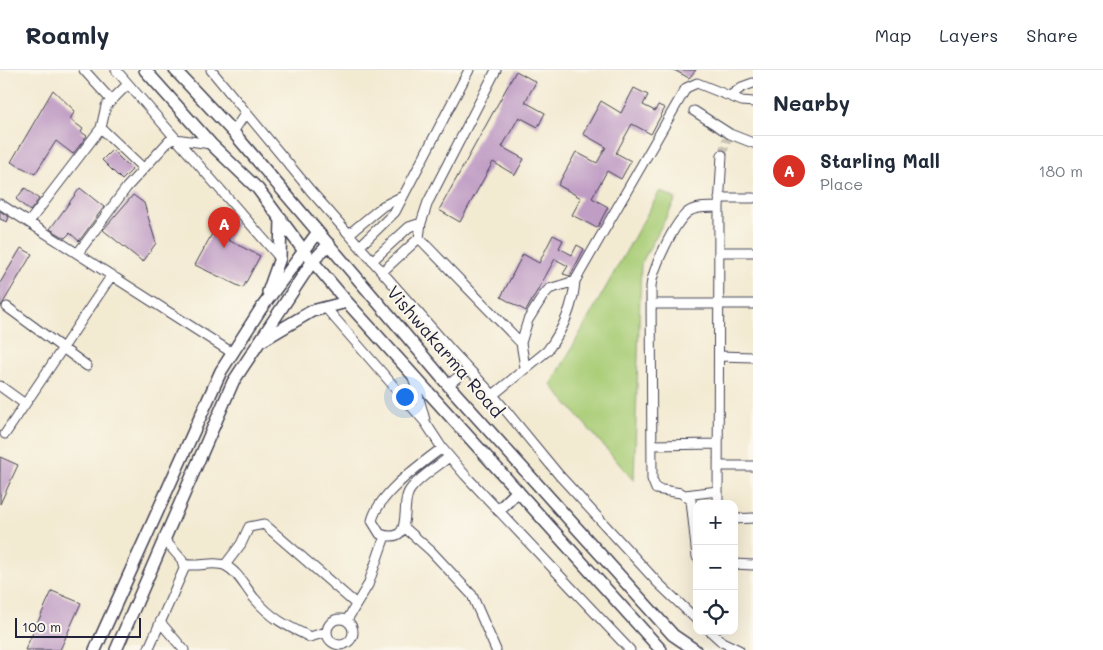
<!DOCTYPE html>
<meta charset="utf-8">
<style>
body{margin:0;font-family:Mali,sans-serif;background:#f2f2f3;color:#1f2937}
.controls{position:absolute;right:15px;bottom:15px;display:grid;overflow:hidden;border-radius:10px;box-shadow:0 5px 20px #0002}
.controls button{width:45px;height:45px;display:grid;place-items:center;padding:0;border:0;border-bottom:1px solid #e0e1e3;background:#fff;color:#1f2937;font:25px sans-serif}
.scale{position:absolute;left:15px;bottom:12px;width:126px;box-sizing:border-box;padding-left:5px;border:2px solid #22223b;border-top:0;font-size:14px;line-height:18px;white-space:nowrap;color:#22223b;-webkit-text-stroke:4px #fbf7ec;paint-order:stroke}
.you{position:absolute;left:404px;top:326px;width:18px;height:18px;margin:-12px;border:4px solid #fff;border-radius:50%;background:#1a73e8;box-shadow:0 0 0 8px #1a73e833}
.badge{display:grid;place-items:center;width:32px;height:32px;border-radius:50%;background:#d93025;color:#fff;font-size:16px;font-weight:700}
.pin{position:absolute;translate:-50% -41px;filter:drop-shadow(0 1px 2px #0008)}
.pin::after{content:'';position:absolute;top:26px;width:18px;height:15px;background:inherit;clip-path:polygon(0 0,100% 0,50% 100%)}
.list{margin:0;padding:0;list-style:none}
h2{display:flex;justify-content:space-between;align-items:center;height:65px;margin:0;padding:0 20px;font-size:21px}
h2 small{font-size:16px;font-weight:400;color:#747a83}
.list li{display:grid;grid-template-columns:32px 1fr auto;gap:15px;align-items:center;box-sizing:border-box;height:70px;padding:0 20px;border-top:1px solid #e0e1e3}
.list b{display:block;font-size:19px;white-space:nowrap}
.list p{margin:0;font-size:16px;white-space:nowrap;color:#747a83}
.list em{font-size:16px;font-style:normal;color:#747a83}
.icon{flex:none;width:28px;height:28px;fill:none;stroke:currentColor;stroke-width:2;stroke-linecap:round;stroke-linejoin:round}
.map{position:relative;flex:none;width:753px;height:580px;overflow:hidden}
header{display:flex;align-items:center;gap:30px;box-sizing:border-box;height:70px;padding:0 25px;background:#fff;border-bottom:1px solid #e0e1e3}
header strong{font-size:24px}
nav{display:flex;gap:28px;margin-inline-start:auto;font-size:18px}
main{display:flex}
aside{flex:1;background:#fff}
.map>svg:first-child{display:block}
</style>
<header>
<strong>Roamly</strong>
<nav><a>Map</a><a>Layers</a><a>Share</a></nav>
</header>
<main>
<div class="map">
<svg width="753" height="580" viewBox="0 0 753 580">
<rect width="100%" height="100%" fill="#fbf7ec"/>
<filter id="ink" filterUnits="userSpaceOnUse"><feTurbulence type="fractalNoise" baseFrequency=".02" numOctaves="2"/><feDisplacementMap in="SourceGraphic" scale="10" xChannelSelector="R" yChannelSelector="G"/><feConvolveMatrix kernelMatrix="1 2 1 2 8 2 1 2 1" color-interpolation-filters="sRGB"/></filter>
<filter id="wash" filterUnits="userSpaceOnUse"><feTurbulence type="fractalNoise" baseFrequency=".0096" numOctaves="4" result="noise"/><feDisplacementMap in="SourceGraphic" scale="20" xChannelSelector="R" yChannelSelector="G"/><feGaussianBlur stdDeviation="1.12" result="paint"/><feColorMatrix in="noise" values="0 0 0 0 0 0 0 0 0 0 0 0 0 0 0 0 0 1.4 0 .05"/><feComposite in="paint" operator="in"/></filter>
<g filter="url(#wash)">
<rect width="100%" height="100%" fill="#f3ead2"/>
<path fill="#aace78" stroke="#66785a" d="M660 121 676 129 641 194 634 411 551 315Z"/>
<g id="blocks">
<path fill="#c09dc5" d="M674 0H696L689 8Z
M516 1 536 12 525 32 545 43 538 57 519 47 502 77 524 89 515 105 493 92 460 152 439 140Z
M634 18 648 25 643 35 655 41 658 35 665 38 651 64 632 54 616 83 631 91 621 109 607 101 592 128 608 137 597 158 572 145 581 128 558 115 576 82 597 93 606 77 583 64 601 31 621 43Z
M53 20 75 41 70 49 83 59 81 62 87 66 73 84 56 71 35 104 11 92Z
M112 80 132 100 122 110 102 90Z
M25 118 39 129 30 141 16 129Z
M80 118 104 137 79 171 70 163 65 168 50 159Z
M133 125 144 133 156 173 143 192 103 160Z
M225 140 237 154 228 170 260 186 243 218 195 195Z
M0 141 9 147 7 152 0 149Z
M553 165 563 170 559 178 572 185 577 175 584 179 570 206 563 204 568 196 555 189 526 241 501 227 523 184 539 193Z
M21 178 32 184 0 238V213Z
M0 387 18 395 0 434Z
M52 521 81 533 60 580H25Z"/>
</g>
</g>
<g filter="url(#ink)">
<use href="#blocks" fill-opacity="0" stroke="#414052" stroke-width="1"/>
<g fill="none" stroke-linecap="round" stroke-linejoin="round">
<path stroke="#c9c2b4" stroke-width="9" stroke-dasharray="9 4.5" stroke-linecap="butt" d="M722 85 727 69"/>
<defs>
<path id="minor" d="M84 0 111 30
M116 0 280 188
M211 0 310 120 451 280 493 325 547 281C563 260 573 238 575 211L686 18 697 13 742 31 753 32
M730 26 742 17 753 13
M694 41 730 64 753 73
M101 58 143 98
M233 62 245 44
M719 128H753
M0 134 231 282
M29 152 101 58 106 36 128 14
M349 164 383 136 403 126
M419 168 521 273
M360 176 395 142 469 0
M719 182H753
M78 183 127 117 169 71 175 69 211 74
M372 191 409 157 421 153
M382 202 419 168 421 153 428 132 496 0
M652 234H753
M7 237 87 296
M325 237 425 352 442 378 465 405 630 580
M719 286 753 287
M525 297 521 273 528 250 543 226 549 219 575 211
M413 307 425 350
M448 315 468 299
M0 316 25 334
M493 325 559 405 657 512 697 550
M5 364 112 205
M652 375 718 374
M442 378C421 394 378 424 372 451L380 464C416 476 399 434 410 420 419 407 437 397 449 387
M718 396H753
M685 425 718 421
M718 434 719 137 722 85
M734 449 753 448
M404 457 431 481 472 525 496 580
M697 487 691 430 681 423 656 419 652 409 651 216C653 198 674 153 688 142 696 136 710 138 719 137
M184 494C197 498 214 490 226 496 238 502 245 517 254 528 272 549 285 555 310 567L326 562
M734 494 753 495
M225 495 241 474 249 457 264 454 356 534
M327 562a13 13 0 1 1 26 0a13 13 0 1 1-26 0Z
M347 550 368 515 385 466
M160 552 184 580
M710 561 722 572 739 580
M148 580 184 499 182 490 163 468"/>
<path id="tertiary" d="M145 0 211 74 258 119 304 181 347 232 661 580
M175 0 233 62 448 315 673 565 695 580
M268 222 280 188 281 148
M263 270 312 241 347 232
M499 440 518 421
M95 580 221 301 260 240 318 162
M116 580 233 312 312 192 329 174"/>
</defs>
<use href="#minor" stroke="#414052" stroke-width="11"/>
<use href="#tertiary" stroke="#414052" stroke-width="14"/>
<use href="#minor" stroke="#fff" stroke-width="9"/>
<use href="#tertiary" stroke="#fff" stroke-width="11"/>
</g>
</g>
<g text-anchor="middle" stroke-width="4" stroke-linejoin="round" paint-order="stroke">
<g font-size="18" fill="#22223b" stroke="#fbf7ec">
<text transform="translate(445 282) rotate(49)" y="6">Vishwakarma Road</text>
</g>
</g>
</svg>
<div class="controls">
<button>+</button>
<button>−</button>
<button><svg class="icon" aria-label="locate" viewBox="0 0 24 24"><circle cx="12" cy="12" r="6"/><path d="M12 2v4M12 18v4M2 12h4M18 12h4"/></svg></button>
</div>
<div class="scale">100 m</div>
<div class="you"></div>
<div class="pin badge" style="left:224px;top:178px">A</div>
</div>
<aside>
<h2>Nearby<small></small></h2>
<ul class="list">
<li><span class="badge">A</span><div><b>Starling Mall</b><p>Place</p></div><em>180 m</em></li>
</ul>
</aside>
</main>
